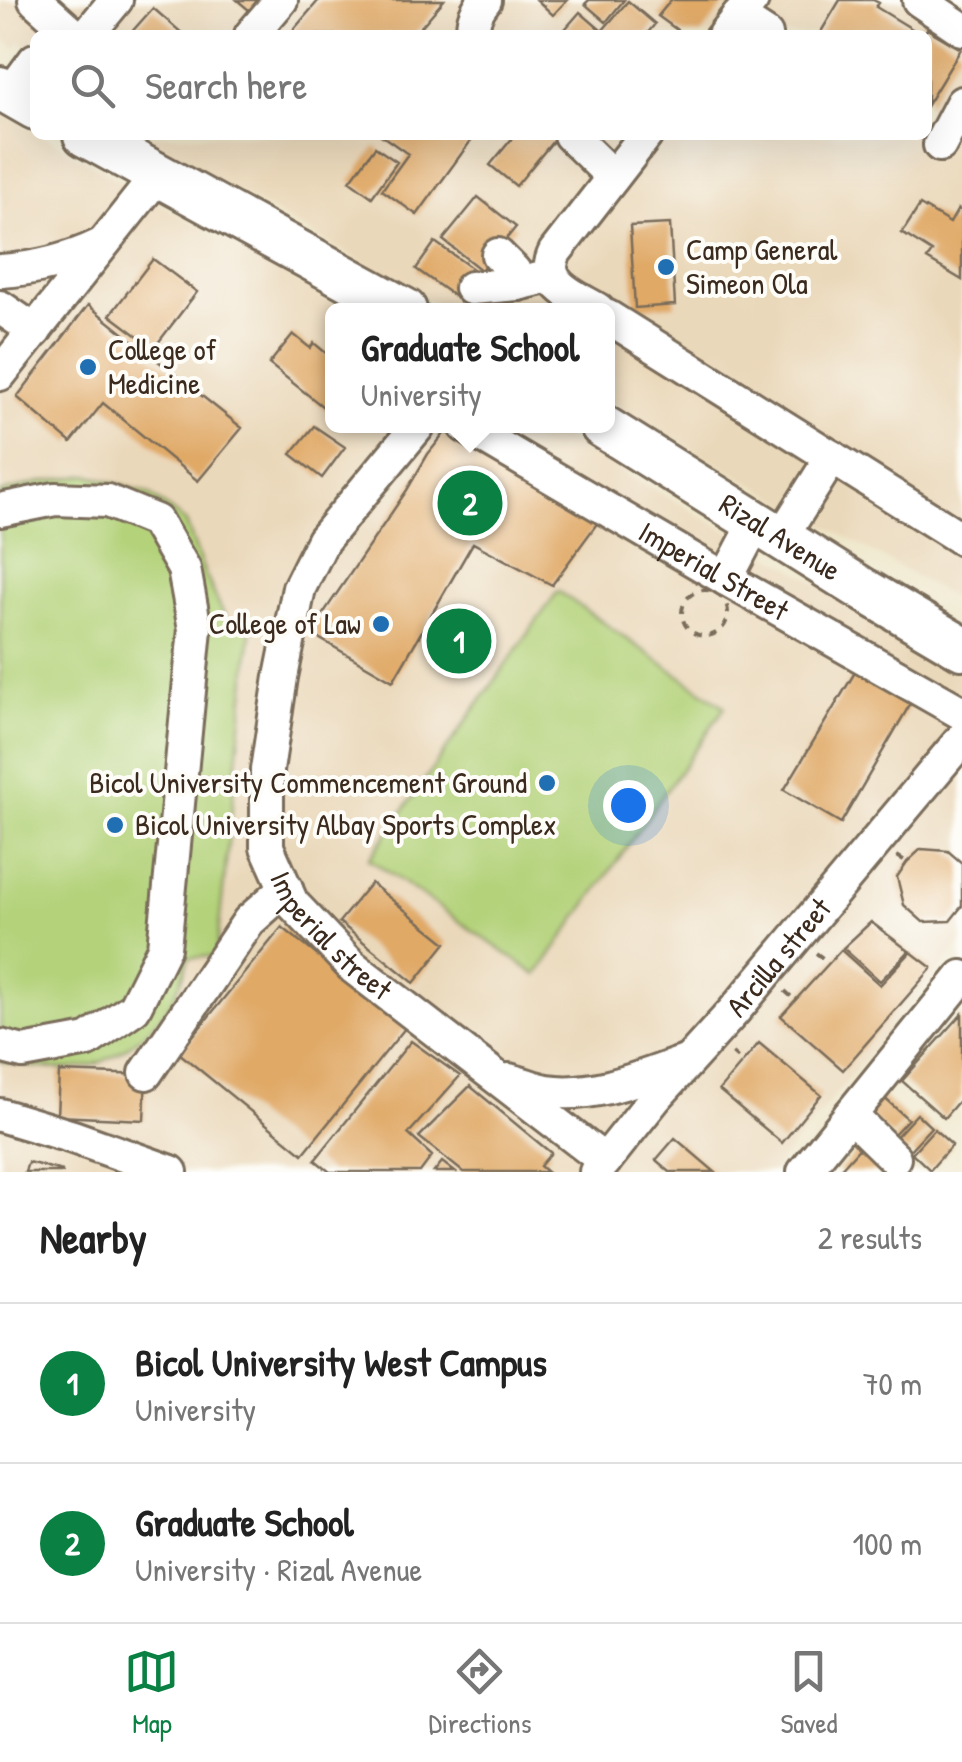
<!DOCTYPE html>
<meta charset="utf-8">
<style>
body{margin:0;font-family:"Patrick Hand",sans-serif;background:#f2f2f2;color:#222}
.you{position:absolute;left:628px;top:805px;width:35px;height:35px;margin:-25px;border:8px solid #fff;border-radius:50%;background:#1a73e8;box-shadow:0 0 0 15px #1a73e833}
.badge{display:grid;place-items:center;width:65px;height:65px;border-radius:50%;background:#0b8043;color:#fff;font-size:32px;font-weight:700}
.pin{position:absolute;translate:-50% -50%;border:5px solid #fff;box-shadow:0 2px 10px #0006}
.popup{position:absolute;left:325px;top:303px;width:290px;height:130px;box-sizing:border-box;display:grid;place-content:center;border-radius:15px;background:#fff;filter:drop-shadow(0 2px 8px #0005);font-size:32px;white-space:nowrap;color:#767676}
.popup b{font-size:38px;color:#222}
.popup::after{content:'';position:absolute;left:50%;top:100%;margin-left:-20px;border:20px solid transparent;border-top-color:#fff}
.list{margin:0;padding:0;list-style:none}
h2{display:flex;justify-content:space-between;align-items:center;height:130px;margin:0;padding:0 40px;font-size:42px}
h2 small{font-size:32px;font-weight:400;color:#767676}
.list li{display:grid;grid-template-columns:65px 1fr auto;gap:30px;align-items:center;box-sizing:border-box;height:160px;padding:0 40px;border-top:2px solid #e0e0e0}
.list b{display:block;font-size:38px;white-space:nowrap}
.list p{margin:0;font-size:32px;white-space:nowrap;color:#767676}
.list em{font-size:32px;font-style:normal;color:#767676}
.icon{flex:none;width:55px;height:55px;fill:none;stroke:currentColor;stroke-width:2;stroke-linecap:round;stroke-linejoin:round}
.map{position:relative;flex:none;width:962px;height:1172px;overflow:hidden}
.search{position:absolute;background:#fff;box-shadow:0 10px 40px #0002;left:30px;right:30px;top:30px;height:110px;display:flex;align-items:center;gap:25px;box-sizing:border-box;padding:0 35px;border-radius:15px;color:#767676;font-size:38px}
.sheet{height:450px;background:#fff}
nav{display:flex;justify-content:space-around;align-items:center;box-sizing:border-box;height:140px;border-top:2px solid #e0e0e0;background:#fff;font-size:28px;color:#767676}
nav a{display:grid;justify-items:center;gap:5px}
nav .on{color:#0b8043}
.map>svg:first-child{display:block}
</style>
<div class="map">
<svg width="962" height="1172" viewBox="0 0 962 1172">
<rect width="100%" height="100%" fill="#fdfcf7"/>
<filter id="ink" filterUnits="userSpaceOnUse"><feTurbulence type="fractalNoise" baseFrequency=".01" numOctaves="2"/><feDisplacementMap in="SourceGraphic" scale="20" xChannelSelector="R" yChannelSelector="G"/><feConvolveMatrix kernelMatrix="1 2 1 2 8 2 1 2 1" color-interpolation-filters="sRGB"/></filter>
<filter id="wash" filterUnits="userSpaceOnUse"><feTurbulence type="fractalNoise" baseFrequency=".0048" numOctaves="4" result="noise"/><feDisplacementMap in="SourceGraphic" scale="40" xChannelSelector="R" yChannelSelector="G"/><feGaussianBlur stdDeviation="2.25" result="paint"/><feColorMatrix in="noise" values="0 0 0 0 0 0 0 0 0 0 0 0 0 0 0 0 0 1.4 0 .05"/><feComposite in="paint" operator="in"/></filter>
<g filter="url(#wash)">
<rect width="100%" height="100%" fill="#eee6c9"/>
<path fill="#ead8ba" d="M0 0H962V603L608 402V310H447L135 135H927V35H35V50L20 41 15 48 2 36 0 37Z
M0 111 35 131V135H42L345 310H332V426H544L962 666V944L771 1172H0Z"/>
<path fill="#b3d279" stroke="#777e4c" stroke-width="2.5" d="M89 475 147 493 186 522 204 572 226 619 252 622 216 956 189 958C185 970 181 983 175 995 160 1026 113 1065 78 1068 53 1071 25 1066 0 1061V493L41 482Z
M558 591 725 707 537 975 369 859Z"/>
<g id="blocks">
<path fill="#e0a966" d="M237 0H270L256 16Z
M319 0H444L414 35H289Z
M537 0H567L553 15Z
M589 0H624L606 22 585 4Z
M671 0H728L701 35H684L658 16Z
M840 0H873L879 3 876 7 922 35H819Z
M628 1 655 24 646 35H560L580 12 602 31Z
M153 8 184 35H129Z
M927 29 961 49 927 105V35H923Z
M381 135H475L417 215 382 190 408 154Z
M515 135H558L516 186 490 165Z
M375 147 397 162 372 197 350 181Z
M478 197 516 227 481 270 443 240Z
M920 205 950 223 958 209 962 211V280L927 259 932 252 902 233Z
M670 224 675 305 635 308 630 226Z
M435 242 473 269 454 296 416 269Z
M153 259 197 292 154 348 110 315Z
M88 305 242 428 198 481 103 403 71 443 17 397Z
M293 334 310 348 314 343 332 358V414L269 364Z
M314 426 345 447 322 478 291 454Z
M448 429 604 514 552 585 473 543 393 681 310 633 407 490 428 454Z
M857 669 912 701 841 823 784 790Z
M921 849 948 851 962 863V906L950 921 923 922 904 905 897 877 907 862Z
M371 883 446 943 414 983 339 922Z
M871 922 909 951 880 981 843 948Z
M282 927 406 1027 303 1154 179 1053Z
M841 950 880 985 911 952 932 968 843 1070 781 1016Z
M962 1014V1097L944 1118 902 1081Z
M411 1041 460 1076 408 1134 432 1156 420 1172H330L315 1160Z
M759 1043 821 1095 782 1143 719 1090Z
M59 1072 146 1075 144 1120 57 1116Z
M470 1086 551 1153 540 1166 547 1172H463L419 1137Z
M882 1096 908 1119 892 1136 866 1113Z
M917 1114 931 1127 907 1153 893 1140Z
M934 1129 952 1145 930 1170 912 1153Z
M675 1138 715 1172H670L656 1160Z
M865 1142 900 1172H838Z
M28 1162 62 1171V1172H25Z
M442 1162 455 1172H434Z"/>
</g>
</g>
<g filter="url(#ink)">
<use href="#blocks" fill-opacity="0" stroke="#7a6c5a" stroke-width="2.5"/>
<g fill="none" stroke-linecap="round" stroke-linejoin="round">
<defs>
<g id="minor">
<path d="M35 0 74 35"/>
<path d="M919 0 962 29"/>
<path d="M738 17 766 35"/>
<path d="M87 35 116 0"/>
<path d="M251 35 281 0"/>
<path d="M475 35C470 22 477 10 485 0"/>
<path d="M724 35 752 0"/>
<path d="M10 94 35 60"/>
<path d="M570 135 613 177"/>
<path d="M940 145 962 103"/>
<path d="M498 255 514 271 518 284"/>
<path d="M0 271C35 269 70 260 101 245"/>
<path d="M471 288 518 284 551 276"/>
<path d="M0 307 35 331"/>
<path d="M598 310C575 296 539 284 555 252L646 135"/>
<path d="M608 317 962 539"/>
<path d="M0 374 158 175"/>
<path id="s1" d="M418 426 323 540 299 588 281 677 267 770V847L292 903 353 967 605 1161"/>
<path id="s2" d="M465 426 726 579 962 713"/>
<path d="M0 510 55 499 107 501 156 521 184 569 195 629 164 948 134 1008 88 1040 23 1052 0 1046"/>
<path d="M781 538 832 457"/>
<path d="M726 579 756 522"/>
<path d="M146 1073 249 921 286 888"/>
<path d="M509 1080C522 1083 535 1089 547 1091 594 1098 642 1077 685 1062"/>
<path d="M0 1115 73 1137 171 1172"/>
<path d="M850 1115 894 1158"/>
<path id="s3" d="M596 1172 655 1098 734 1011 962 739"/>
<path d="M804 1172 962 977"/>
</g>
<g id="major">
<path d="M0 88 35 108"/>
<path d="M85 135 405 310"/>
<path id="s4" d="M602 426 864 590 962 648"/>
</g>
</defs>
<use href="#minor" stroke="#7a6c5a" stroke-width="38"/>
<use href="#major" stroke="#7a6c5a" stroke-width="48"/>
<path stroke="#7a6c5a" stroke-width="4" stroke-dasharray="8 8" stroke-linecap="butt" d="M682 613a23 23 0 1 1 46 0a23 23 0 1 1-46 0Z
M897 856 907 862
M816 953 828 962
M785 991 796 1001
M732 1053 742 1062"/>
<use href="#minor" stroke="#fff" stroke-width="32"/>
<use href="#major" stroke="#fff" stroke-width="42"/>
</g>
</g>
<g fill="#1f6fb2" stroke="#fdfcf7" stroke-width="4">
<circle cx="666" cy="267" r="10"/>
<circle cx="88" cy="367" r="10"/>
<circle cx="381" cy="624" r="10"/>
<circle cx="547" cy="783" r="10"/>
<circle cx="115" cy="825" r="10"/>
</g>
<g text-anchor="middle" stroke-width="8" stroke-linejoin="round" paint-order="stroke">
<g font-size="30" fill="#3b2a1e" stroke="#fdfcf7" text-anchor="start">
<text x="686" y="260">Camp General<tspan x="686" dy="34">Simeon Ola</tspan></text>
<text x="108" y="360">College of<tspan x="108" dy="34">Medicine</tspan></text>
<text x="361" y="634" text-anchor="end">College of Law</text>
<text x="527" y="793" text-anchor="end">Bicol University Commencement Ground</text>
<text x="135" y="835">Bicol University Albay Sports Complex</text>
</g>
<g font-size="30" fill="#3b2a1e" stroke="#fdfcf7">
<text dy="10" stroke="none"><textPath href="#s4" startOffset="210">Rizal Avenue</textPath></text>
<text dy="10" stroke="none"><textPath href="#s2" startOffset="288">Imperial Street</textPath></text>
<text dy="10" stroke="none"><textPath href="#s1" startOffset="575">Imperial street</textPath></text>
<text dy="10" stroke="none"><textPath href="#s3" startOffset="282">Arcilla street</textPath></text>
</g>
</g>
</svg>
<div class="you"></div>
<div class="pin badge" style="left:459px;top:641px">1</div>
<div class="pin badge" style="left:470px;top:503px">2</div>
<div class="popup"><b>Graduate School</b>University</div>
<div class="search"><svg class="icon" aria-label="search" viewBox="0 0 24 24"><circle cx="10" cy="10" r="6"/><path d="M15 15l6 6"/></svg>Search here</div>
</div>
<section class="sheet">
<h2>Nearby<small>2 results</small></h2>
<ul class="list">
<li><span class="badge">1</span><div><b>Bicol University West Campus</b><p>University</p></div><em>70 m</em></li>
<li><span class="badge">2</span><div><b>Graduate School</b><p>University · Rizal Avenue</p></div><em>100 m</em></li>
</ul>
</section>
<nav>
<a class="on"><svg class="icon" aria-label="map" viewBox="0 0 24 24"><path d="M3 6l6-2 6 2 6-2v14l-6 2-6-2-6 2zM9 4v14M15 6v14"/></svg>Map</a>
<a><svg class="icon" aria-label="directions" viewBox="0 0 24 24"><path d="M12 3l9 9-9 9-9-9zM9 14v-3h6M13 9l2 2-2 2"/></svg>Directions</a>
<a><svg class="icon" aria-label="saved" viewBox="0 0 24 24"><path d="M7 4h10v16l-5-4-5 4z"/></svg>Saved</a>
</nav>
